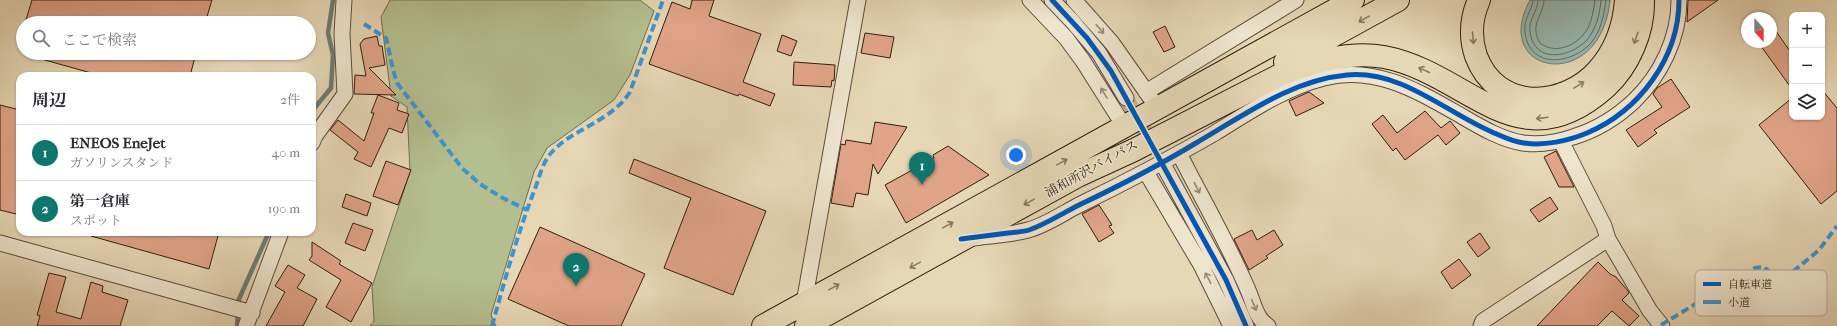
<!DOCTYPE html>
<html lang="ja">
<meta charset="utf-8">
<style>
body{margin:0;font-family:"IM FELL French Canon","Noto Serif JP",serif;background:#f2f2f3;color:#2b2b33}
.controls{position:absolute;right:12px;top:12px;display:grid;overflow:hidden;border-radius:8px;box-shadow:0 1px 3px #0004}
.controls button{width:36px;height:36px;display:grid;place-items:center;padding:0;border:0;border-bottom:1px solid #e1e1e2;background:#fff;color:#2b2b33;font:20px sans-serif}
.compass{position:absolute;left:1741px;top:12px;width:36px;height:36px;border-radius:50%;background:#fff;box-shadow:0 1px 3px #0004;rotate:159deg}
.you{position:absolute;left:1016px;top:155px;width:14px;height:14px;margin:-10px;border:3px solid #fff;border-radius:50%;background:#1a73e8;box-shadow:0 0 0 6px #1a73e833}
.badge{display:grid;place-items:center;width:26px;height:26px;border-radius:50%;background:#0f766e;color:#fff;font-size:13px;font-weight:700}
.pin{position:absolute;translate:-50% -33px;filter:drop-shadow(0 1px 2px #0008)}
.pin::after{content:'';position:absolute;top:21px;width:14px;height:12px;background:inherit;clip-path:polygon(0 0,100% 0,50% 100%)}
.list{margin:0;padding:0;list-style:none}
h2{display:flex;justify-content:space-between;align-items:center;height:52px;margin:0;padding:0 16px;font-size:17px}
h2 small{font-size:13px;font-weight:400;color:#7c7c81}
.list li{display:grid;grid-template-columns:26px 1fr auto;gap:12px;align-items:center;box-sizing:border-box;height:56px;padding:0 16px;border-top:1px solid #e1e1e2}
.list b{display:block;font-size:15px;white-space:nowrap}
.list p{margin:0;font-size:13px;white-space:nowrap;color:#7c7c81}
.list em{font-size:13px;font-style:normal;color:#7c7c81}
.icon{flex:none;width:22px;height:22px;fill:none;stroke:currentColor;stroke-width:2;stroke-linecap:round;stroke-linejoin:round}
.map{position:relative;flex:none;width:1837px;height:326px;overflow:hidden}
.search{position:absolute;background:#fff;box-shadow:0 1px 3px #0004;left:16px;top:16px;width:300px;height:44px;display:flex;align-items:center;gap:10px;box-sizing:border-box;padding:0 14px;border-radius:22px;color:#7c7c81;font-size:15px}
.panel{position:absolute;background:#fff;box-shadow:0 1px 3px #0004;left:16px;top:72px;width:300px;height:164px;border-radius:12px}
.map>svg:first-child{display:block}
</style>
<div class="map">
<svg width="1837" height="326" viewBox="0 0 1837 326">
<rect width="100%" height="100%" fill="#e6d7b5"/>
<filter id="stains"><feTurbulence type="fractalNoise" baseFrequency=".005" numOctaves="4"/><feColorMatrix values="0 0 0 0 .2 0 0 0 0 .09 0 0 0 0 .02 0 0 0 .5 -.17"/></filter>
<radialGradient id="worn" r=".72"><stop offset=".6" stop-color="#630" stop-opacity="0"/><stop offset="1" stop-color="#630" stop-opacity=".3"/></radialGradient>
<path fill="#b4be8e" stroke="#726e4f" d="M390 0H640L654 11 630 75 614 100 547 148 534 172 491 315 496 326H370L374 321 372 287 410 172 407 107 391 96 381 17Z"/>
<path fill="#96b9b1" stroke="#6d7b71" d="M1530 0H1610C1601 95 1489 75 1530 0Z"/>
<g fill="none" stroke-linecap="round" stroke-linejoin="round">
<path stroke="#636c60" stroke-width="1" d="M1533 0C1532 12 1523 18 1525 32 1529 69 1571 65 1591 43 1601 31 1604 15 1606 0
M1538 0C1538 12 1528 19 1530 32 1534 64 1570 58 1587 40 1596 29 1600 14 1601 0
M1544 0C1543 17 1529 24 1540 43 1557 56 1579 44 1588 28 1592 19 1594 9 1595 0"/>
<path stroke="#6d7b71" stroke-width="4.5" d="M312 111 331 88 333 55 328 33 333 0
M237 326 239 299 269 232"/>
</g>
<path fill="#e0a488" stroke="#301e10" d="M32 0H212L205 23H25Z
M692 0H714L709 16 761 34 743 82 775 94 770 106 739 94 738 96 649 64 672 2 690 9Z
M1688 0H1718L1687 22Z
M1771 24 1792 54V89L1758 42H1771Z
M1165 26 1175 47 1164 52 1153 32Z
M865 33 894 37 890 58 861 53Z
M782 35 797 41 791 56 777 51Z
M377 36 379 46H382L385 65 369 68 396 95 354 94 355 75 366 76 360 44 364 39Z
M35 53H196L190 76H102L34 57Z
M794 62 835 65 834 81 832 80 831 87 793 85Z
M1671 79 1690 107 1654 130 1657 133 1638 147 1626 130 1662 107 1653 94 1657 88Z
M1822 90 1837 108V191L1821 204 1759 125 1792 98V117H1822Z
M1309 92 1324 103 1296 116 1289 101Z
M378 95 399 103 397 110 409 114 402 133 389 128 371 167 354 159 358 152 330 130 338 120 364 141 374 113H371Z
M0 105 20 110V215L0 210Z
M1425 111 1441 128 1450 121 1460 133 1446 145 1438 135 1405 160 1396 148 1393 151 1372 124 1383 115 1397 133Z
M875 122 907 127 878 174 873 164 868 195 856 193 853 207 831 203 841 144 845 145 846 140 871 144Z
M948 146 989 175 906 223 885 185 934 158 933 155Z
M1556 151 1574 187H1559L1544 157Z
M634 159 766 211 733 295 664 268 691 198 629 173Z
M386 161 411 170 398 205 373 196Z
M346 194 371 203 367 216 342 207Z
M1550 197 1558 209 1539 222 1530 210Z
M1099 205 1112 225 1109 226 1114 233 1099 242 1082 214Z
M353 223 373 230 365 251 345 243Z
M540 227 645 274 621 326H569L508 299Z
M1252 230 1257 240 1274 230 1283 245 1266 256 1268 258 1249 270 1234 239Z
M91 232H219L209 269 91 236Z
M1480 233 1490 248 1478 257 1467 242Z
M312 242 341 261 339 264 372 283 351 322 326 307 341 280 309 260 312 256Z
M1459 259 1471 275 1452 289 1441 272Z
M1598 262 1610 274 1616 277 1628 291 1629 293 1622 300 1639 316 1629 326 1612 311 1597 326H1537Z
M288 265 305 275 297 288 317 299 303 326H266L285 292 275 286Z
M49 273 66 277 56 312 81 319 91 282 103 286 102 292 128 300 120 326H37L40 316 37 315Z"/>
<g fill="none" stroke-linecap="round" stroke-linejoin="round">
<path stroke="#c2b294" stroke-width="15" stroke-dasharray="15 8" stroke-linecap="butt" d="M1126 98 1165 168"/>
<defs>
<path id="street" d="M1030 0 1066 38 1083 61 1124 126
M1052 0 1073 22 1099 53 1126 98
M1074 0 1112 43 1152 100
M1146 92 1296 0
M1561 141 1604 226 1608 239 1650 311 1662 326
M312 143 315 136 345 94 342 34 344 0
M1179 153C1202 199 1228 243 1248 290 1253 301 1256 319 1268 326
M1165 168 1226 280 1246 326
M1146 172 1201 265 1231 326
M974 238C991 235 1011 235 1028 230 1044 226 1062 214 1077 206 1124 183 1170 159 1215 133 1249 112 1284 88 1324 78 1376 64 1421 93 1465 118 1482 128 1503 140 1523 143 1539 145 1558 142 1573 137 1596 130 1616 118 1634 101 1661 75 1679 38 1679 0
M0 243 252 313
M804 303 858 0
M246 326 281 232
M1481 326 1483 321 1608 239"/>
<path id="highway" d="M1479 0C1471 18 1470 38 1476 56 1497 112 1563 109 1598 70 1616 50 1624 26 1626 0
M1285 62 1398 0
M1071 179 1134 150 1286 72C1316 61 1351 51 1384 57 1469 73 1518 166 1606 87 1629 66 1644 31 1643 0
M763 326 1353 0
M806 326 1083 173"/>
</defs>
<use href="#street" stroke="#5e4c39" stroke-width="17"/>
<use href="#highway" stroke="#301e10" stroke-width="24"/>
<use href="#street" stroke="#efe5cf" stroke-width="15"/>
<use href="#highway" stroke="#e6d7b5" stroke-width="22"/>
<path stroke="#3d94d3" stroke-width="4" stroke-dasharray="8 4" stroke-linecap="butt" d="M364 24 386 38C390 53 392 68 397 83L462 168 480 184 501 197 527 210
M1661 325 1755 268 1764 267 1779 280H1783L1819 250 1837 226
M492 326C505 279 518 232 536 186 540 175 543 162 551 153 573 128 611 122 630 92L663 0"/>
<defs>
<path id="cycleway" d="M1052 0 1087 38 1111 71 1226 280 1246 326
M961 239C977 237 993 235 1008 233 1015 232 1023 232 1029 230 1046 224 1063 213 1079 205 1119 186 1158 166 1196 143 1243 116 1291 80 1347 75 1401 70 1444 111 1492 132 1501 136 1513 142 1524 143 1544 146 1568 141 1587 133 1639 111 1679 58 1679 0"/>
</defs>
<use href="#cycleway" stroke="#efe5cf" stroke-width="8"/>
<use href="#cycleway" stroke="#0057b8" stroke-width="5"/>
</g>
<defs><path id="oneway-shaft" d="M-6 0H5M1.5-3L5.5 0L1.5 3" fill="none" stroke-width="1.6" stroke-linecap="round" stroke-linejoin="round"/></defs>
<g stroke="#8b7a62">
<use href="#oneway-shaft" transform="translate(1364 19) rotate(151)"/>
<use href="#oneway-shaft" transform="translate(1473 38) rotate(85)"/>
<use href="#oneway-shaft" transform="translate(1636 38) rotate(109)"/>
<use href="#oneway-shaft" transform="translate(1424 70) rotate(-155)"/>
<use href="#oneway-shaft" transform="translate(1579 85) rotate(-32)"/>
<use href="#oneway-shaft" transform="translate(1542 118) rotate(173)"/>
<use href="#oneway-shaft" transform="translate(1062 162) rotate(-29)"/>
<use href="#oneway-shaft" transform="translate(1029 202) rotate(151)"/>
<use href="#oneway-shaft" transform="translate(948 225) rotate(-29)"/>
<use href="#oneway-shaft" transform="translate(915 265) rotate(151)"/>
<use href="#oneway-shaft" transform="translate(834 287) rotate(-29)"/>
</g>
<g stroke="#998b79">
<use href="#oneway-shaft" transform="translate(1100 29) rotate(50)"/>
<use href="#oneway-shaft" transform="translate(1104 93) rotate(-121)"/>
<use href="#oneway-shaft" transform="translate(1197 188) rotate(63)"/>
<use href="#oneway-shaft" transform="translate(1208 278) rotate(-118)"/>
<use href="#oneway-shaft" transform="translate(1254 305) rotate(67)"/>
</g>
<g text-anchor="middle" stroke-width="3" stroke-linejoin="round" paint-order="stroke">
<g font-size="13" fill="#301e10" stroke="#efe5cf">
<text transform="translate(1091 168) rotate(-29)" y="5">浦和所沢バイパス</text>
</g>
</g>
<rect x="1695" y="270" width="132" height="46" rx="6" fill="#efe5cf" stroke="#b6a996" stroke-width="1"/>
<rect x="1703" y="282" width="18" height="4" fill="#0057b8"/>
<rect x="1703" y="300" width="18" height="4" fill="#3d94d3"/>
<g font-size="11" fill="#301e10">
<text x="1728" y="288">自転車道</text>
<text x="1728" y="306">小道</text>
</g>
<rect width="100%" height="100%" filter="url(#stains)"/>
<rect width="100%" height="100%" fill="url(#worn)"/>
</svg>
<div class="controls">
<button>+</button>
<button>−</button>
<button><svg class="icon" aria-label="layers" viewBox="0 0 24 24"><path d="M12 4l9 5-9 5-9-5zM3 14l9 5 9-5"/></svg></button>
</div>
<svg class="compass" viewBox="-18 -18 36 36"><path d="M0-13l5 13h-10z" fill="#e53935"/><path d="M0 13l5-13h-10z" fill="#7c7c81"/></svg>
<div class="you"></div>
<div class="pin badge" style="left:922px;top:185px">1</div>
<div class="pin badge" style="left:576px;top:286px">2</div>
<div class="search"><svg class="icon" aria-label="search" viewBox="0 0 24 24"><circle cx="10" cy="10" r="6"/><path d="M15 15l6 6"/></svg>ここで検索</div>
<section class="panel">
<h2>周辺<small>2件</small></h2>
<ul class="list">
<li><span class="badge">1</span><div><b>ENEOS EneJet</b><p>ガソリンスタンド</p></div><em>40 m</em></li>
<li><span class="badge">2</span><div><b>第一倉庫</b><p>スポット</p></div><em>190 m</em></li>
</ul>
</section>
</div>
